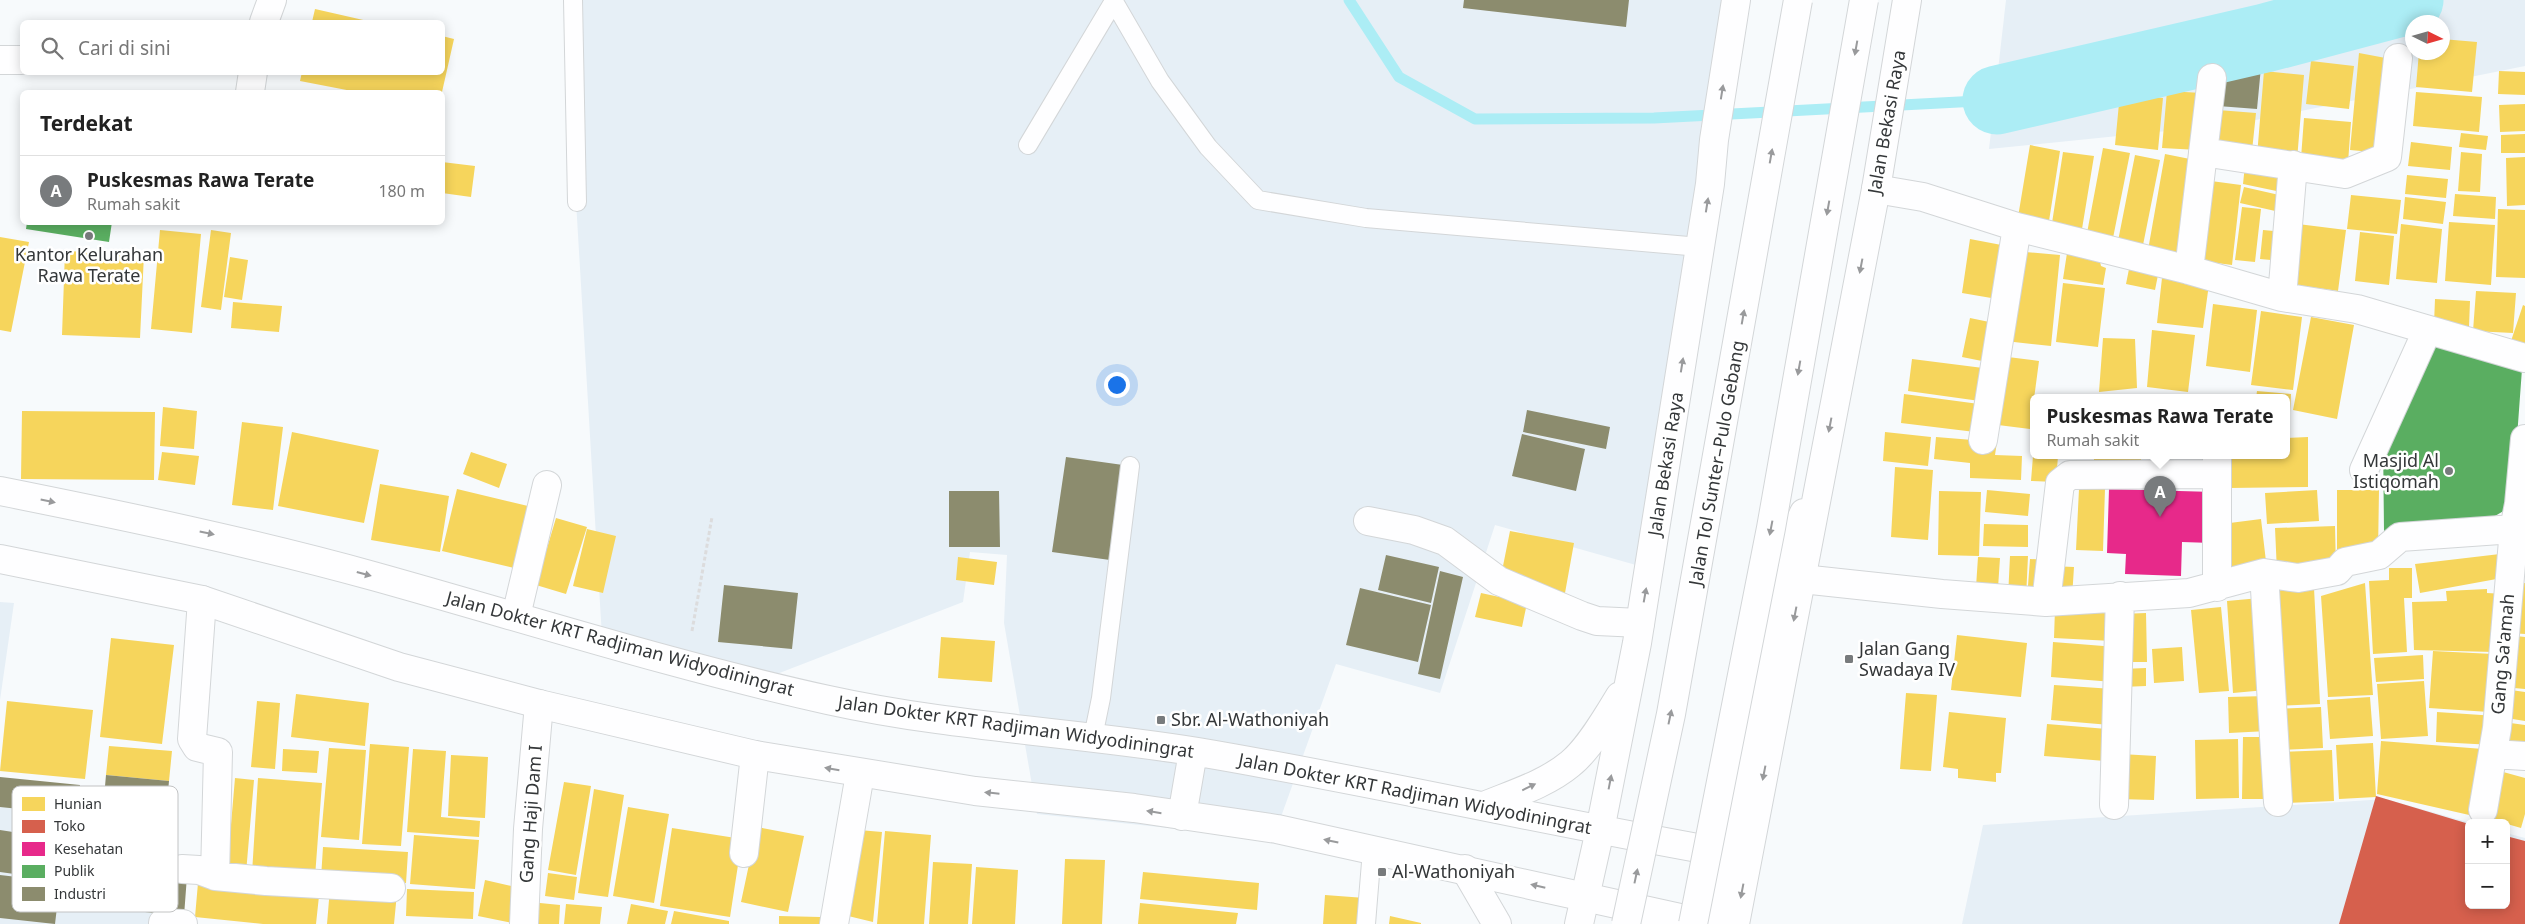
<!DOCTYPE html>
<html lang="id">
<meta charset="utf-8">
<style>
body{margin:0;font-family:"Noto Sans",sans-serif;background:#f2f2f2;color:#222}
.controls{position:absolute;right:15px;bottom:15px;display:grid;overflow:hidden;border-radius:8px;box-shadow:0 2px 12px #0003}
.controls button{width:45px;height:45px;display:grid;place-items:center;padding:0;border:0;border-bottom:1px solid #e0e0e0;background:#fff;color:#222;font:25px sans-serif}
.compass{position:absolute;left:2405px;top:15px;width:45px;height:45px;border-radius:50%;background:#fff;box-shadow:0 2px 12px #0003;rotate:95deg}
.you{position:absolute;left:1116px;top:384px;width:18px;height:18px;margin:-12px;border:4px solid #fff;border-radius:50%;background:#1a73e8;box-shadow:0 0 0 8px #1a73e833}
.badge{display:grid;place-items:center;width:32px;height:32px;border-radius:50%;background:#787b7d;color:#fff;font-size:16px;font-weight:700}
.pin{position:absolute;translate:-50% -41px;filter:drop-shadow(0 1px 2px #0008)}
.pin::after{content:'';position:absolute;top:26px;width:18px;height:15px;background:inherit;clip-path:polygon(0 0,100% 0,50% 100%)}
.popup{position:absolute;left:2030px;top:394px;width:260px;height:65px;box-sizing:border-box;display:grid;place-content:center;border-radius:8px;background:#fff;filter:drop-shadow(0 1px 4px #0005);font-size:16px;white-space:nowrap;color:#767676}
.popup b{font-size:19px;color:#222}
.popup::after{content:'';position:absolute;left:50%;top:100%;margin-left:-10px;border:10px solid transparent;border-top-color:#fff}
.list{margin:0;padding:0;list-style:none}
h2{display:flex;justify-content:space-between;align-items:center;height:65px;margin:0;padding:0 20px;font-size:21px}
h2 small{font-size:16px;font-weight:400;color:#767676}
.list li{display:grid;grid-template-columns:32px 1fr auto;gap:15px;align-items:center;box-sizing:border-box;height:70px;padding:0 20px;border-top:1px solid #e0e0e0}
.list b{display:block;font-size:19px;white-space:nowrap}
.list p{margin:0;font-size:16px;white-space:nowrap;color:#767676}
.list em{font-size:16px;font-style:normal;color:#767676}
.icon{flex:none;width:28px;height:28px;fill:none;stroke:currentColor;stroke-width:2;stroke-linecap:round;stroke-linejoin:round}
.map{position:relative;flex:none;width:2525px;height:924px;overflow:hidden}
.search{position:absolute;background:#fff;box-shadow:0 2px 12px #0003;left:20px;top:20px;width:425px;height:55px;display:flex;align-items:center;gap:12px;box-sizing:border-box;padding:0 18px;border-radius:8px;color:#767676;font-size:19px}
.panel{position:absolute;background:#fff;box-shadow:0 2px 12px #0003;left:20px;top:90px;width:425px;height:135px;border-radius:8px}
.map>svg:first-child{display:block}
</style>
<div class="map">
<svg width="2525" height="924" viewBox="0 0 2525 924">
<rect width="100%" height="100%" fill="#f7fafc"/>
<path fill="#e6eff6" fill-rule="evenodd" d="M564 0H1736L1650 569 1495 525 1440 693 1336 664 1273 839 1037 814 1004 623 1007 555 970 552 963 602 759 681 602 637Z
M2006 0H2525V66L2236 124 1989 149ZM2412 22H2442V52H2412Z
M0 602 14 603 0 700Z
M0 788 98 806 161 924H0Z
M2386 799 2471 823H2469V905H2506V833L2525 838V924H1962L1983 825Z"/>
<path fill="#f6d55c" d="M315 9 372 22H312Z
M442 36 454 39 442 92H357L300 81 302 72H442Z
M2442 39 2477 42 2472 92 2416 87 2419 52H2442Z
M2359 53 2391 59 2383 153 2350 150Z
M2311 61 2354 66 2349 109 2306 104Z
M2264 71 2304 75 2297 160 2257 156Z
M2499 71 2525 72V95L2498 94Z
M2167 91 2202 93 2198 150 2162 148Z
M2416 92 2482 97 2479 132 2413 126Z
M2120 93 2163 98 2158 150 2115 145Z
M2525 104V131L2500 132 2499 105Z
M2218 110 2256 113 2252 151 2214 147Z
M2304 118 2351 122 2348 163 2301 158Z
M2461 133 2488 136 2486 150 2459 147Z
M2525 134V153H2501V135Z
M2411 142 2452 147 2450 170 2408 166Z
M2030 145 2060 151 2049 221 2018 217Z
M2103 148 2130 153 2113 238 2087 233Z
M2063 152 2094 156 2082 229 2052 223Z
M2461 152 2482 154 2480 192 2458 191Z
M2165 154 2200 161 2183 256 2148 250Z
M2135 155 2160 160 2143 245 2118 241Z
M2525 157V205L2507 206 2506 158Z
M442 162 475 166 471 197 442 193Z
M2245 165 2289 169 2286 193 2243 184Z
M2407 175 2448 179 2446 198 2405 194Z
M2211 181 2241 185 2232 265 2202 261Z
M2244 187 2288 197 2284 213 2240 203Z
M2455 194 2496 197 2495 219 2453 216Z
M2351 195 2401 200 2397 234 2347 229Z
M2405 197 2446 202 2443 224 2403 219Z
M2242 207 2261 209 2255 262 2235 260Z
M2498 209 2525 210V278L2496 277Z
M2449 222 2495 225 2491 285 2445 281Z
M2298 224 2346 230 2338 291 2290 284Z
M2401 224 2442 229 2437 283 2396 279Z
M160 230 201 234 192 333 151 329Z
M211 230 231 233 221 310 201 307Z
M2263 230 2285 232 2282 261 2260 259Z
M2360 232 2394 236 2389 285 2355 281Z
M0 237 29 242 11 332 0 330Z
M1970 239 2012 247 2003 300 1962 293Z
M65 251 144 254 140 338 62 335Z
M2014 251 2060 255 2051 346 2005 341Z
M2067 253 2099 257 2101 266 2106 268 2103 285 2063 279Z
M230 257 248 260 242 300 224 297Z
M2130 264 2159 270 2155 290 2126 284Z
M2162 278 2209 284 2203 328 2157 323Z
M2063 283 2105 288 2098 347 2056 342Z
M2476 291 2516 293 2513 333 2473 331Z
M2435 299 2470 301 2469 327 2434 324Z
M233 302 282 306 279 332 231 328Z
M2213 304 2257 310 2250 372 2206 366Z
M2523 305 2525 306V346L2511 341Z
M2261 311 2302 317 2293 390 2251 385Z
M2311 317 2354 325 2337 419 2293 410Z
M1970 318 1999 324 1992 363 1962 357Z
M2152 330 2195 335 2188 392 2147 387Z
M2103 338 2135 339 2137 388 2099 392Z
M2000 356 2039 361 2030 429 1990 424Z
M1912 359 1991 369 1987 402 1908 391Z
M2257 391 2291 394 2289 430H2286V398H2256Z
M1904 394 1979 404 1975 432 1901 423Z
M163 407 197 411 194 449 160 446Z
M22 411 155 412 154 480 21 479Z
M242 422 283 427 273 510 232 505Z
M292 432 379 450 364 523 278 506Z
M1885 432 1931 437 1928 466 1883 461Z
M1936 437 1997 442 1995 455 2022 456 2021 480 1970 478V463L1934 459Z
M2308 437V487L2228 488 2227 456H2286V438Z
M162 452 199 456 195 485 158 480Z
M471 452 507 464 499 488 463 474Z
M2033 456H2058L2056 482 2031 481Z
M2094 456H2141V462L2094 463Z
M2172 456H2203V459L2172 458Z
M1895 467 1933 470 1928 540 1891 537Z
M380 484 449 496 440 552 371 540Z
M457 489 528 506 514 568 442 551Z
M2079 489H2105L2103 551 2076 550Z
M1987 490 2030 494 2028 516 1985 512Z
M2317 490 2319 521 2267 524 2265 493Z
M2337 490H2379L2378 553H2337Z
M1939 491 1981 492 1979 556 1938 555Z
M556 518 587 527 566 594 536 585Z
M2261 519 2267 570 2229 575 2222 524Z
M1984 524 2028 525V547L1983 546Z
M2335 526 2336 570 2277 572 2275 528Z
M587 529 616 536 603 593 573 586Z
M1510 531 1574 543 1565 593 1500 581Z
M2500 554 2502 578 2420 593 2415 564Z
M2010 556H2028L2026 598 2008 597Z
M958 557 997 562 994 585 956 580Z
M1978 557 2000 558 1998 588 1976 587Z
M2030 559 2047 560 2045 600 2027 599Z
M2051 566 2074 567 2072 598 2049 597Z
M2389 568H2412V598H2404L2407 652 2373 654 2369 581 2389 580Z
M2514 582 2525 583V634L2511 633Z
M2365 583 2373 695 2328 697 2321 596Z
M2314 588 2320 704 2275 706 2268 591Z
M2487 589V593L2505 594 2494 652 2414 650 2412 602 2447 601 2446 591Z
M1481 593 1527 603 1522 627 1475 617Z
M2260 598 2266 690 2233 693 2227 601Z
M2221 607 2229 691 2199 693 2191 610Z
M2055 609 2114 611 2112 641 2054 638Z
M2146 613 2147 662H2122L2121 614Z
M1957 635 2027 643 2021 697 1951 690Z
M2507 635 2525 637V689L2503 687Z
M941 637 995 641 992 682 938 678Z
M111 638 174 645 162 744 100 737Z
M2053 642 2116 647 2113 682 2051 677Z
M2182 647 2184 681 2154 683 2152 649Z
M2433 651 2493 654 2489 712 2429 708Z
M2423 655 2424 679 2376 682 2374 658Z
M2146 668V686L2122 687V669Z
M2424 681 2428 736 2381 739 2377 684Z
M2054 685 2113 689 2110 725 2051 720Z
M2504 689 2525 692V721L2500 717Z
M1906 693 1937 695 1931 771 1900 769Z
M296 694 369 703 365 746 291 737Z
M2267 696 2268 731 2229 733 2228 697Z
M2370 697 2373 736 2330 739 2327 700Z
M7 701 93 710 85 779 0 771Z
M257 701 280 703 275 769 251 767Z
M2321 707 2323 748 2278 750 2277 709Z
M1949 712 2006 718 2001 773H1996V782L1958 778V769L1943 767Z
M2437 712 2496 716 2494 745 2436 742Z
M2503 722 2525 725V752L2499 748Z
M2047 724 2107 729 2105 761 2044 756Z
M2243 737H2272V799H2242Z
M2238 739 2239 798 2196 799 2195 740Z
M2381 741 2483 749 2478 817 2377 794Z
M2373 743 2376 797 2339 799 2336 745Z
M370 744 409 747 401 846 362 844Z
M109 746 172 751 169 781 106 775Z
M329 748 366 750 359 840 321 837Z
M283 749 319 751 317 773 282 771Z
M413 749 446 751 441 817 480 821 479 837 407 832Z
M2332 750 2334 801 2283 803 2281 752Z
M2121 754 2156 756 2154 800 2119 799Z
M451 755 488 757 485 818 448 816Z
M2496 770 2525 778V814L2521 828 2483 817Z
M235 778 254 780 246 873 227 871Z
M258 778 322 783 315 877 252 873Z
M564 782 591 786 576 875 548 870Z
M594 789 624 795 608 897 578 893Z
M628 807 669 814 654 903 613 896Z
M757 827 804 836 788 912 741 902Z
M672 828 742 839 730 917 660 906Z
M859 830 882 832 873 922 844 915Z
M885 831 931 835 924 924H877Z
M414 835 479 840 475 889 410 884Z
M323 847 408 852 406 883 321 878Z
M1065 859 1105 860 1102 924H1062Z
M933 862 972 864 968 924H929Z
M976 867 1018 870 1015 924H972Z
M1143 872 1259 883 1257 910 1140 899Z
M548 873 577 877 574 900 545 896Z
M485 880 520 888 512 923 478 916Z
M198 883 319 896 316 924H263L195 917Z
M330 888 397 893 394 924H327Z
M407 889 474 892 473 919 406 916Z
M1325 895 1365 898 1363 924H1323Z
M530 902 560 905 559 924H528Z
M1140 903 1238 913 1236 924H1138Z
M566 904 602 907 600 924H564Z
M631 904 668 911 665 924H627Z
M674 911 729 921V924H671Z
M779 916 820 917V924H779Z
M1390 916 1421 923V924H1389Z"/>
<path fill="#d6604d" d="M2376 796 2469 824V905H2506V836L2525 841V924H2339Z"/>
<path fill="#e7298a" d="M2109 489 2214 492 2212 543 2182 542 2181 576 2125 574 2126 554 2107 553Z"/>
<path fill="#5aae61" d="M27 222H112L109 242 26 229Z
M2425 343 2522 369 2512 506 2495 516 2384 531 2383 436Z"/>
<path fill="#8c8c6e" d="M1464 0H1629L1626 27 1463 8Z
M2261 67 2257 109 2218 106 2221 73Z
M1527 410 1610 427 1606 449 1523 432Z
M1522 434 1585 449 1576 491 1512 476Z
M1066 457 1123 465 1110 560 1052 552Z
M949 491H999L1000 547H949Z
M1386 555 1439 567 1431 603 1378 590Z
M1440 571 1463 577 1440 679 1418 674Z
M724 585 798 593 792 649 718 642Z
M1360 588 1431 605 1418 662 1346 645Z
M106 775 169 781 165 825 102 820Z
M0 777 80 785 77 815 0 807Z
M118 826 178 831 174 869 115 865Z
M0 830 71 841 65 881 0 872Z
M148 873 187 876 184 916 145 912Z
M0 875 60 882 55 924 0 918Z"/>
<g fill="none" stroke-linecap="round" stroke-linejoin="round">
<path stroke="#acedf5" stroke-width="11" d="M1349 0 1399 77 1475 119 1654 118 1997 100"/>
<path stroke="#acedf5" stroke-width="69" d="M1997 100 2265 38 2409 0"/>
<defs>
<path id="lane" d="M573 0 577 202
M1113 0 1160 81 1208 147 1258 200 1366 218 1700 247
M1028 145 1114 1
M1093 737 1101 698 1130 466
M1366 924 1372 850"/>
<path id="street" d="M264 22 272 0
M0 60H22
M250 92 253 72
M2203 152 2345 174 2387 157 2398 58
M1876 189 1923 197 2017 227 2189 270 2282 297 2357 309 2525 358
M2189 270 2212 78
M2282 297 2293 165
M1983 440 2017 227
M2217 456V587
M2364 470 2427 331
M1368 521 1414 530 1445 541 1499 581 1582 616 1597 621 1640 623
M2264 573 2278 802
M1802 579 1942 594 2046 602 2189 593 2264 573 2298 578 2337 571 2345 562 2379 555 2400 537 2514 529
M202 600 192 739 197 747 218 752 215 876
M2046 602 2060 483 2070 475 2216 474
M516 616 547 485
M2493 754 2525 756
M2114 805 2120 596
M2483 810 2497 728 2514 529 2519 504 2525 439
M744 853 755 755
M182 869 199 870 215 876 266 881 391 888
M163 923 183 924
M524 924 528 829 539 704
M834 924 860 774"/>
<path id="primary" d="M0 491C125 516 250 542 373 576 524 618 674 666 828 700 950 727 1075 732 1198 752 1376 782 1553 823 1731 854
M0 559 202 600 399 667 539 704 755 755 975 791 1134 808 1277 829 1707 924
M1182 816 1193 752"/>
<path id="highway" d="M1484 806C1513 794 1546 784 1570 764 1588 750 1608 716 1620 696
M1465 869 1497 924
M1579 924 1600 830 1637 643 1710 184 1714 140 1736 0
M1709 924 1783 557 1804 513
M1735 924 1876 189 1907 0"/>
</defs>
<use href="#lane" stroke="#d3d6d8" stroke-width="20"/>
<use href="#street" stroke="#d3d6d8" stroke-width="30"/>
<use href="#primary" stroke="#d3d6d8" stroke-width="30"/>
<use href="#highway" stroke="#d3d6d8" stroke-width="30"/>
<path stroke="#dcdcdd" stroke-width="3" stroke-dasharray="4 2.5" stroke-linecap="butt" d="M692 631 712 517"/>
<use href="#lane" stroke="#fefeff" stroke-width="18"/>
<use href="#street" stroke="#fefeff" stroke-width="28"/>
<use href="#primary" stroke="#fefeff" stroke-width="28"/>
<use href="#highway" stroke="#fefeff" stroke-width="28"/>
<defs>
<path id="highway-bridge" d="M1626 924 1671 714 1798 0
M1693 924 1771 528 1864 0"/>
</defs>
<use href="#highway-bridge" stroke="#d3d6d8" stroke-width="30" stroke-linecap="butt"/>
<use href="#highway-bridge" stroke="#fefeff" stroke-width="28"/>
</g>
<defs><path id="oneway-solid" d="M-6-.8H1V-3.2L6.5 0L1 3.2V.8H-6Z" transform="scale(1.25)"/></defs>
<g fill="#999a9c">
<use href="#oneway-solid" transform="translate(1856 48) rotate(100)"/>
<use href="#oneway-solid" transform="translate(1722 92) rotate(-81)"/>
<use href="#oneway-solid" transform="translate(1771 156) rotate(-80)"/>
<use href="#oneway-solid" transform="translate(1707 205) rotate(-81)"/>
<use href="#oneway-solid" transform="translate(1828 208) rotate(100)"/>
<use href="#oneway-solid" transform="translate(1861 266) rotate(101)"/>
<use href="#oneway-solid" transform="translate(1743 317) rotate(-80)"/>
<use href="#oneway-solid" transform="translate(1682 365) rotate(-81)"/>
<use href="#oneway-solid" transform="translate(1799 368) rotate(100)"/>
<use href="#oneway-solid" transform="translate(1830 425) rotate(101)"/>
<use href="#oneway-solid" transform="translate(48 501) rotate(12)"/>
<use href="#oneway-solid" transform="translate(1771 528) rotate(101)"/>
<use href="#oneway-solid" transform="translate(207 533) rotate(12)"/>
<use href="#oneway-solid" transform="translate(364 574) rotate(15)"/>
<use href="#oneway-solid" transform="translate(1645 595) rotate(-80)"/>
<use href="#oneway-solid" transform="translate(1795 614) rotate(101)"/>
<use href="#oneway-solid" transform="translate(1670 717) rotate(-78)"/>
<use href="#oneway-solid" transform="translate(832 769) rotate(-170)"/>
<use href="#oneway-solid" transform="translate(1764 773) rotate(101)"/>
<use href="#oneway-solid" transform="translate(1610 782) rotate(-79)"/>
<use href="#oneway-solid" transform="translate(1529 787) rotate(-26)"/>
<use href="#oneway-solid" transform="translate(992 793) rotate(-174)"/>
<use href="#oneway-solid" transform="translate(1154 812) rotate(-171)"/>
<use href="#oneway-solid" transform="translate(1331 841) rotate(-168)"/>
<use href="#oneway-solid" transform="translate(1636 876) rotate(-78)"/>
<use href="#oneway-solid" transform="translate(1538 886) rotate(-167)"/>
<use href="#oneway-solid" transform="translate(1742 891) rotate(101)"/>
</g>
<g fill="#787b7d" stroke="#fff" stroke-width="2">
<circle cx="89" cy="236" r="5"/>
<circle cx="2449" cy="471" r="5"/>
<rect x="1844" y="654" width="10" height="10" rx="2.5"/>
<rect x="1156" y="715" width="10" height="10" rx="2.5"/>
<rect x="1377" y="867" width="10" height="10" rx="2.5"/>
</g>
<g text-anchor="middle" stroke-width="5" stroke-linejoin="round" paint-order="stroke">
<g font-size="18" fill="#343739" stroke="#fff">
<text transform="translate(1887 122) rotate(-80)" y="6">Jalan Bekasi Raya</text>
<text transform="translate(1717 463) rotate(-80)" y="6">Jalan Tol Sunter–Pulo Gebang</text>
<text transform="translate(1666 464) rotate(-81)" y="6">Jalan Bekasi Raya</text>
<text transform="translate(620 644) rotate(15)" y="6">Jalan Dokter KRT Radjiman Widyodiningrat</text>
<text transform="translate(2503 654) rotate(-85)" y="6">Gang Sa'amah</text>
<text transform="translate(1016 727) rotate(8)" y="6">Jalan Dokter KRT Radjiman Widyodiningrat</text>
<text transform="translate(1415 794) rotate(11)" y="6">Jalan Dokter KRT Radjiman Widyodiningrat</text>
<text transform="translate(531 814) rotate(-86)" y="6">Gang Haji Dam I</text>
</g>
<g font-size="18" fill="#343739" stroke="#fff" text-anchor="start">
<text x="89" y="261" text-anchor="middle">Kantor Kelurahan<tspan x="89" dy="21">Rawa Terate</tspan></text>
<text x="2439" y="467" text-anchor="end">Masjid Al<tspan x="2439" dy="21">Istiqomah</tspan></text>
<text x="1859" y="655">Jalan Gang<tspan x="1859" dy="21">Swadaya IV</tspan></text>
<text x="1171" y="726">Sbr. Al-Wathoniyah</text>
<text x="1392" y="878">Al-Wathoniyah</text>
</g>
</g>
<rect x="12" y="786" width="166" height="126" rx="8" fill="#fff" stroke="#c2c3c4" stroke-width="1"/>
<rect x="22" y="797" width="23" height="14" fill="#f6d55c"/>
<rect x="22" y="820" width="23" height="13" fill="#d6604d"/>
<rect x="22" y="842" width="23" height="14" fill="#e7298a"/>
<rect x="22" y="865" width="23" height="13" fill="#5aae61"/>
<rect x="22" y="887" width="23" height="14" fill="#8c8c6e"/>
<g font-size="14" fill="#343739">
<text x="54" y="809">Hunian</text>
<text x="54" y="831">Toko</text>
<text x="54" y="854">Kesehatan</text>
<text x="54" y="876">Publik</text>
<text x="54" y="899">Industri</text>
</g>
</svg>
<div class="controls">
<button>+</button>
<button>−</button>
</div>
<svg class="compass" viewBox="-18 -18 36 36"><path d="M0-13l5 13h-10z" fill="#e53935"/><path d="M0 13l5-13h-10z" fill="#767676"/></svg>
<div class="you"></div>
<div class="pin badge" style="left:2160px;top:517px">A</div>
<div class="popup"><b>Puskesmas Rawa Terate</b>Rumah sakit</div>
<div class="search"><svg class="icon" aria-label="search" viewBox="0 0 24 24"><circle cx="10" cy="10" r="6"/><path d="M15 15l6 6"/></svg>Cari di sini</div>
<section class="panel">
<h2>Terdekat<small></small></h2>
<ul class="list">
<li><span class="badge">A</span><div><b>Puskesmas Rawa Terate</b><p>Rumah sakit</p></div><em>180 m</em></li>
</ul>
</section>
</div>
